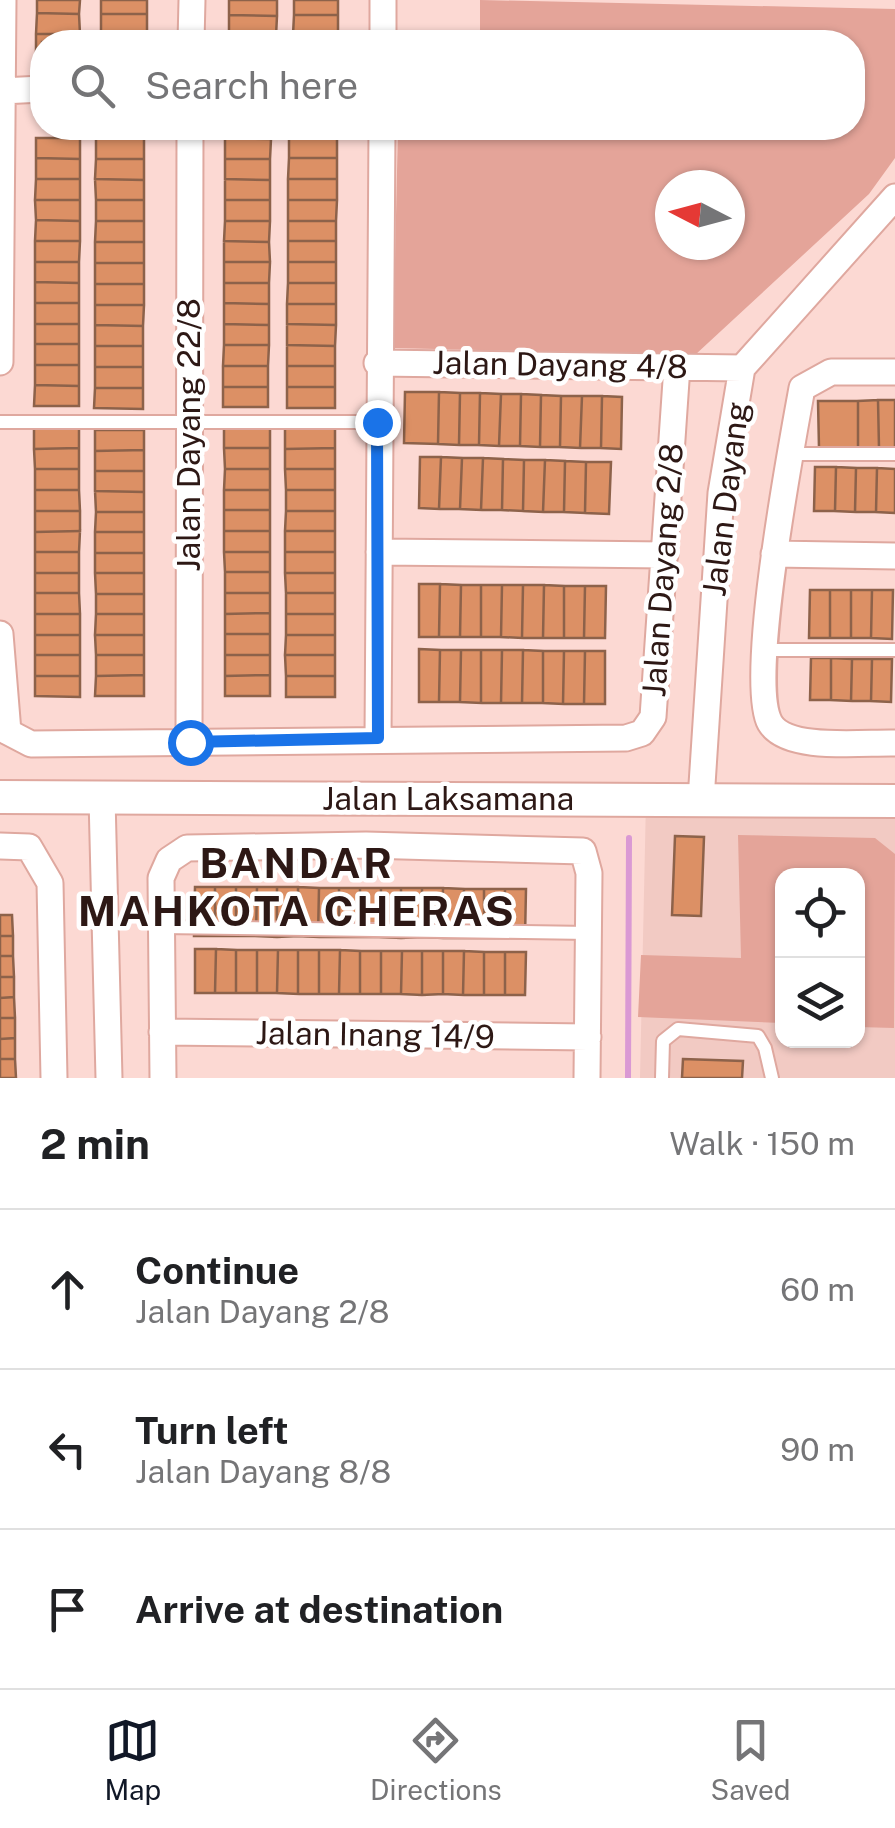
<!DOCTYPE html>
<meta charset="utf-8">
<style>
body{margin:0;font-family:"Public Sans",sans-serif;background:#f2f2f2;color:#202124}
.controls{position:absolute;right:30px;bottom:30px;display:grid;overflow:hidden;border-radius:20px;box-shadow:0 2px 8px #0004}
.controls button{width:90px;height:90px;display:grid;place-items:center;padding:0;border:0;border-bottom:2px solid #e0e0e0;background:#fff;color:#202124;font:50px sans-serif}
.compass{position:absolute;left:655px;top:170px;width:90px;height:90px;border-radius:50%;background:#fff;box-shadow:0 2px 8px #0004;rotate:276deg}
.stop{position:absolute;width:30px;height:30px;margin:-22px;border:8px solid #1a73e8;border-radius:50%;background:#fff}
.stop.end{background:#1a73e8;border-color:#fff;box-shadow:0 2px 10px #0008}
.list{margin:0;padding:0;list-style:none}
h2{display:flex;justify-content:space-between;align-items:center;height:130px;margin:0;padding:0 40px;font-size:42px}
h2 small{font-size:32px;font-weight:400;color:#757577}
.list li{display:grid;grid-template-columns:65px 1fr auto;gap:30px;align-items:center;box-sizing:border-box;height:160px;padding:0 40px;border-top:2px solid #e0e0e0}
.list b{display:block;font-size:38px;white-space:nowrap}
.list p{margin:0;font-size:32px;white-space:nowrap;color:#757577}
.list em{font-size:32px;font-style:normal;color:#757577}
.icon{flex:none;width:55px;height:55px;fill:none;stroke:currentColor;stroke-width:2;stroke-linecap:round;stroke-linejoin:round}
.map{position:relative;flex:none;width:895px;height:1078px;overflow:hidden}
.search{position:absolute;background:#fff;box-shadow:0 2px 8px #0004;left:30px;right:30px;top:30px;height:110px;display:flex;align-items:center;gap:25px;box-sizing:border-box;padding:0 35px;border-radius:40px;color:#757577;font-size:38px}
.sheet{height:610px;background:#fff}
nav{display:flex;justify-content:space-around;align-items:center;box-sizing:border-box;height:140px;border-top:2px solid #e0e0e0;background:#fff;font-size:28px;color:#757577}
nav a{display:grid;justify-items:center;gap:5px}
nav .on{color:#111827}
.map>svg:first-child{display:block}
</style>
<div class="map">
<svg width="895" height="1078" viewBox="0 0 895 1078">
<rect width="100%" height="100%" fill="#fcd9d3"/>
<path fill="#f2cac3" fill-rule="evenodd" d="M646 800 895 802V1078H640ZM782 876H858V1040H782Z"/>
<path fill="#e4a499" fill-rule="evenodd" d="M480 0 895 9V158L869 194 695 355 393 348 398 128H852V42H480ZM670 185H730V245H670Z
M738 835 875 838 895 854 894 1028 858 1027V876H782V1023L638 1017 641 955 741 958Z"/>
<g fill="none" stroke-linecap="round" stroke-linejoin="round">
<path stroke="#da99d4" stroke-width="6" d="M628 1078 629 838"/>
</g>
<path fill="#dc9065" stroke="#8d624a" stroke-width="2.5" d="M37 0H80L79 14 37 13Z
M101 0H147V14H101Z
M229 0H277V16L229 15Z
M294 0H338V15H294Z
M37 13 79 14 80 34H36Z
M101 14H147V35L101 34Z
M229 15 277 16 276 36H229Z
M294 15H338V36L293 35Z
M36 34H80L79 42H42V55H36Z
M101 34 147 35V42H101Z
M293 35 338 36V42H293Z
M229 36H276V42H229Z
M225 128H271V139L225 138Z
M289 128H337V138L289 137Z
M289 137 337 138V158H289Z
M36 138H80V159L36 158Z
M96 138H144V159H96Z
M225 138 271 139 270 159H225Z
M36 158 80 159V179H36Z
M289 158H337V179H288Z
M96 159H144V180L95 179Z
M225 159H270V180L225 179Z
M36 179H80V200H35Z
M95 179 144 180V200H96Z
M225 179 270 180V200H225Z
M288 179H337V200H288Z
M35 200H80V221L36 220Z
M96 200H144V221H96Z
M225 200H270V221H225Z
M288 200H337L336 221H288Z
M36 220 80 221V241H35Z
M96 221H144V242H95Z
M225 221H270L269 242 224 241Z
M288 221H336V241H288Z
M35 241H80L79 262H35Z
M224 241 269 242 270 262H224Z
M288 241H336V262H288Z
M95 242H144V263H95Z
M35 262H79V283L35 282Z
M224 262H270L269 283H224Z
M288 262H336V283H288Z
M95 263H144V284H95Z
M35 282 79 283V303H35Z
M224 283H269V304L224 303Z
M288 283H336V304H287Z
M95 284H144V305H95Z
M35 303H79V324H35Z
M224 303 269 304V325L224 324Z
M287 304H336V325L287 324Z
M95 305H144L143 326 95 325Z
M35 324H79V344H35Z
M224 324 269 325V345H224Z
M287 324 336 325 335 346 287 345Z
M95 325 143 326V346H95Z
M35 344H79V365H35Z
M224 345H269L268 366H223Z
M287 345 335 346V366H287Z
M95 346H143V367H95Z
M35 365H79V386L35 385Z
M223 366H268V387H223Z
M287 366H335V387H287Z
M95 367H143V388H95Z
M35 385 79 386V406H34Z
M223 387H268V407H223Z
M287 387H335V408H287Z
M95 388H143V409L94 408Z
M405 392H439L438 444 404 443Z
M439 392 460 393 459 445 438 444Z
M460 393H480L479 445H459Z
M480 393 501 394 499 446 479 445Z
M501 394H521L520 446H499Z
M521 394 541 395 540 447 520 446Z
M541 395 561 396 560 447H540Z
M561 396H582L580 448 560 447Z
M582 396H602L601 448H580Z
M602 396 622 397 621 449 601 448Z
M878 400H895V448H879Z
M878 400 879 448H858V401Z
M818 401H858V448H819Z
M34 428H79V448L34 449Z
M224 428H270V448H224Z
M285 428H335V448L285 449Z
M95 430H144V450L95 451Z
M79 448V469H35L34 449Z
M224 448H270V469H225Z
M335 448V469H285V449Z
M144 450V471H95V451Z
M420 457H441L439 509 419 508Z
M441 457 462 458 460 509H439Z
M462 458H483L481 510 460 509Z
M483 458 503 459 502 510H481Z
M503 459 524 460 523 511 502 510Z
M524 460H545L543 512 523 511Z
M545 460 565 461 564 512H543Z
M565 461 586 462 585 513 564 512Z
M586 462H611L609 514 585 513Z
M815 467H836L835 511H814Z
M836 467 856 468 855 512 835 511Z
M856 468H877L876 512H855Z
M877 468 895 469V513L876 512Z
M35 469H79V490H35Z
M225 469H270V490H224Z
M285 469H335V490H286Z
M95 471H144V492L95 491Z
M35 490H79L80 511H35Z
M224 490H270V510H224Z
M286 490H335V511H286Z
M95 491 144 492V512H96Z
M224 510H270V531H224Z
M35 511H80V531L35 532Z
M286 511H335V531H285Z
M96 512H144V532H95Z
M80 531 79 552H35V532Z
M224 531H270V552H224Z
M285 531H335V552H285Z
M95 532H144V553H95Z
M35 552H79V573H35Z
M224 552H270V572H225Z
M285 552H335V573H285Z
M95 553H144V573H95Z
M225 572H270V593H225Z
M35 573H79V593H35Z
M95 573H144V594H96Z
M285 573H335V593H286Z
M419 584H440L439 637H419Z
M440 584 461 585 460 637H439Z
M461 585H481V637H460Z
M481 585H502L501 637H481Z
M502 585H523L522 638 501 637Z
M523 585H544L543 638H522Z
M544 585 564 586V638H543Z
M564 586H585L584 638H564Z
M585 586H606L605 638H584Z
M810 590H830V638H809Z
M830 590H851V638H830Z
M851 590H872L871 638H851Z
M872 590H893L892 639 871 638Z
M35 593H79L80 614H35Z
M225 593H270V613L225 614Z
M286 593H335V614H286Z
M96 594H144V614H96Z
M270 613V634H225V614Z
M35 614H80V635H35Z
M96 614H144V635H95Z
M286 614H335V635H286Z
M225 634H270V655H225Z
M35 635H80V655H35Z
M95 635H144V655H96Z
M286 635H335V655H285Z
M419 649 440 650 439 702H419Z
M440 650H461L460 702H439Z
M461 650H481V703L460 702Z
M481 650H502L501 703H481Z
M502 650H523L522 703H501Z
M523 650 543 651V703H522Z
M543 651H564L563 704 543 703Z
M564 651H585L584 704H563Z
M585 651H605V704H584Z
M35 655H80V676H35Z
M96 655H144V675L96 676Z
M225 655H270V675L225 676Z
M285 655H335V676H286Z
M811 658H831V700H810Z
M831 658 852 659 851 701 831 700Z
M852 659H872L871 701H851Z
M872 659H892L891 702 871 701Z
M144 675V696H95L96 676Z
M270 675V696H225V676Z
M35 676H80V697L35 696Z
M286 676H335V697H286Z
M675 836 704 837 701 916 672 915Z
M195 887H215V936H194Z
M215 887H236V936H215Z
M236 887H257L256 936H236Z
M257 887H277V937L256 936Z
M277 887H298V936L277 937Z
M298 887 319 888 318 937 298 936Z
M319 888H339V937H318Z
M339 888H360V937H339Z
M360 888H381L380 937H360Z
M381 888H401V938L380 937Z
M401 888H422V937L401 938Z
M422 888H443L442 938 422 937Z
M443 888 464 889 463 938H442Z
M464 889H484V938H463Z
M484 889H505L504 938H484Z
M505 889H526L525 938H504Z
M0 915H12L13 936H0Z
M0 936H13V956H0Z
M195 949H216L215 993H195Z
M216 949 236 950V993H215Z
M236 950H257V993H236Z
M257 950H278L277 993H257Z
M278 950H298V994L277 993Z
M298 950H319V994H298Z
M319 950H340L339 994H319Z
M340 950 360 951V994H339Z
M360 951H381V994H360Z
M381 951H402L401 994H381Z
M402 951H422V995L401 994Z
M422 951H443V994L422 995Z
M443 951H464L463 995 443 994Z
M464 951 484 952V995H463Z
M484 952H505V995H484Z
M505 952H526L525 995H505Z
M0 956H13L14 977H0Z
M0 977H14V997L0 998Z
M14 997 15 1018H0V998Z
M0 1018H15V1038L0 1039Z
M15 1038V1059H0V1039Z
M0 1059H15L16 1078H0Z
M683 1059 743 1061 742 1078H682Z"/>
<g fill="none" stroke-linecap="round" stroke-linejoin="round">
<defs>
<path id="lane" d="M0 422H377
M790 454H895
M767 650H895
M161 927 589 933
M662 1078 663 1041 678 1029 758 1036 765 1048 772 1078"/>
<path id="street" d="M191 42 192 0
M383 42V0
M2 91 42 89
M0 362 3 0
M377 363 742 368
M895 372H831L802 388C792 443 747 682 770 723 787 752 865 742 895 743
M379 552 665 555
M774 554 895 556
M0 634 8 732 31 744 626 738 642 733 653 717 677 366
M378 738 382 128
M189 743 190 128
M102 798 109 1078
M701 800 721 493 742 368 895 197
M0 846 29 847 50 883 54 1078
M162 1032 588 1037
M163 1078 161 878 169 860 187 848 366 845 583 851 589 873 587 1078"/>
<path id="secondary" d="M0 797 895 801"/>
</defs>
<use href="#lane" stroke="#dfa89f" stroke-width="16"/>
<use href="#street" stroke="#dfa89f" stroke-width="29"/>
<use href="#secondary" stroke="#dfa89f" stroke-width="36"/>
<use href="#lane" stroke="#fff" stroke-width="12"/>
<use href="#street" stroke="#fff" stroke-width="25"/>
<use href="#secondary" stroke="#fff" stroke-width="32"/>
</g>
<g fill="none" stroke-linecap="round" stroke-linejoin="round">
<path stroke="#1a73e8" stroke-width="12" d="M190 742 378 738 377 422"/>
</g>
<g text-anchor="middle" stroke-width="9" stroke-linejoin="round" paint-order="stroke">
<g font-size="32" fill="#2d1815" stroke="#fff">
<text transform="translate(560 365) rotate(1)" y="11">Jalan Dayang 4/8</text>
<text transform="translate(189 435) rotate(-90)" y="11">Jalan Dayang 22/8</text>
<text transform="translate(726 499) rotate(-83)" y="11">Jalan Dayang</text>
<text transform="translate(663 570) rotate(-86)" y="11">Jalan Dayang 2/8</text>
<text x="448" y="810">Jalan Laksamana</text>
<text transform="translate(375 1035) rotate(1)" y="11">Jalan Inang 14/9</text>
</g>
<g font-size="42" font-weight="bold" letter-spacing="2.5" fill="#2d1815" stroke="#fff">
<text x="297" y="878">BANDAR<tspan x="297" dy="48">MAHKOTA CHERAS</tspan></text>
</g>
</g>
</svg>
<div class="controls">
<button><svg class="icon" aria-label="locate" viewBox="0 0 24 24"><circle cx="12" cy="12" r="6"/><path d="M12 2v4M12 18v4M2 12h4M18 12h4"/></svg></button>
<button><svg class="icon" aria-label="layers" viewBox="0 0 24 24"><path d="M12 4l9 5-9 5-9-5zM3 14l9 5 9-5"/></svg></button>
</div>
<svg class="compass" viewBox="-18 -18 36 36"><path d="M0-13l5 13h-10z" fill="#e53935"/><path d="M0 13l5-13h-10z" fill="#757577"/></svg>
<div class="stop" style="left:190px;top:742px"></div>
<div class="stop end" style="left:377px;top:422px"></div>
<div class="search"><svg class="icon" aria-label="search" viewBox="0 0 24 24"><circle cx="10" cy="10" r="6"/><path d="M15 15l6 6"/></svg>Search here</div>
</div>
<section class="sheet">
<h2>2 min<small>Walk · 150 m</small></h2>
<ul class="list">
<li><svg class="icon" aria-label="ahead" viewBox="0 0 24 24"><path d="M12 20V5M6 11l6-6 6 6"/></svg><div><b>Continue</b><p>Jalan Dayang 2/8</p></div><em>60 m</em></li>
<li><svg class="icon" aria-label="left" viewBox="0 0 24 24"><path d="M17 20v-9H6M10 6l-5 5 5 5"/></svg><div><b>Turn left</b><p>Jalan Dayang 8/8</p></div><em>90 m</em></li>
<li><svg class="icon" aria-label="arrive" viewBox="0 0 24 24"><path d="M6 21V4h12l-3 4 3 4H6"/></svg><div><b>Arrive at destination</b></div></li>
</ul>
</section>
<nav>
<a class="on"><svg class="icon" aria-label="map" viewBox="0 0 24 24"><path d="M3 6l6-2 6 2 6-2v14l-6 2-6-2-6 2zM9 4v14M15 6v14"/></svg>Map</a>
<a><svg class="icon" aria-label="directions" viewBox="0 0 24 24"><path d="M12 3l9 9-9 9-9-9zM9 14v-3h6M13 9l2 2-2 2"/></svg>Directions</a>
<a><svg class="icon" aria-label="saved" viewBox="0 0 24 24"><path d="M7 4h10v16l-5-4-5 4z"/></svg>Saved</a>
</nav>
